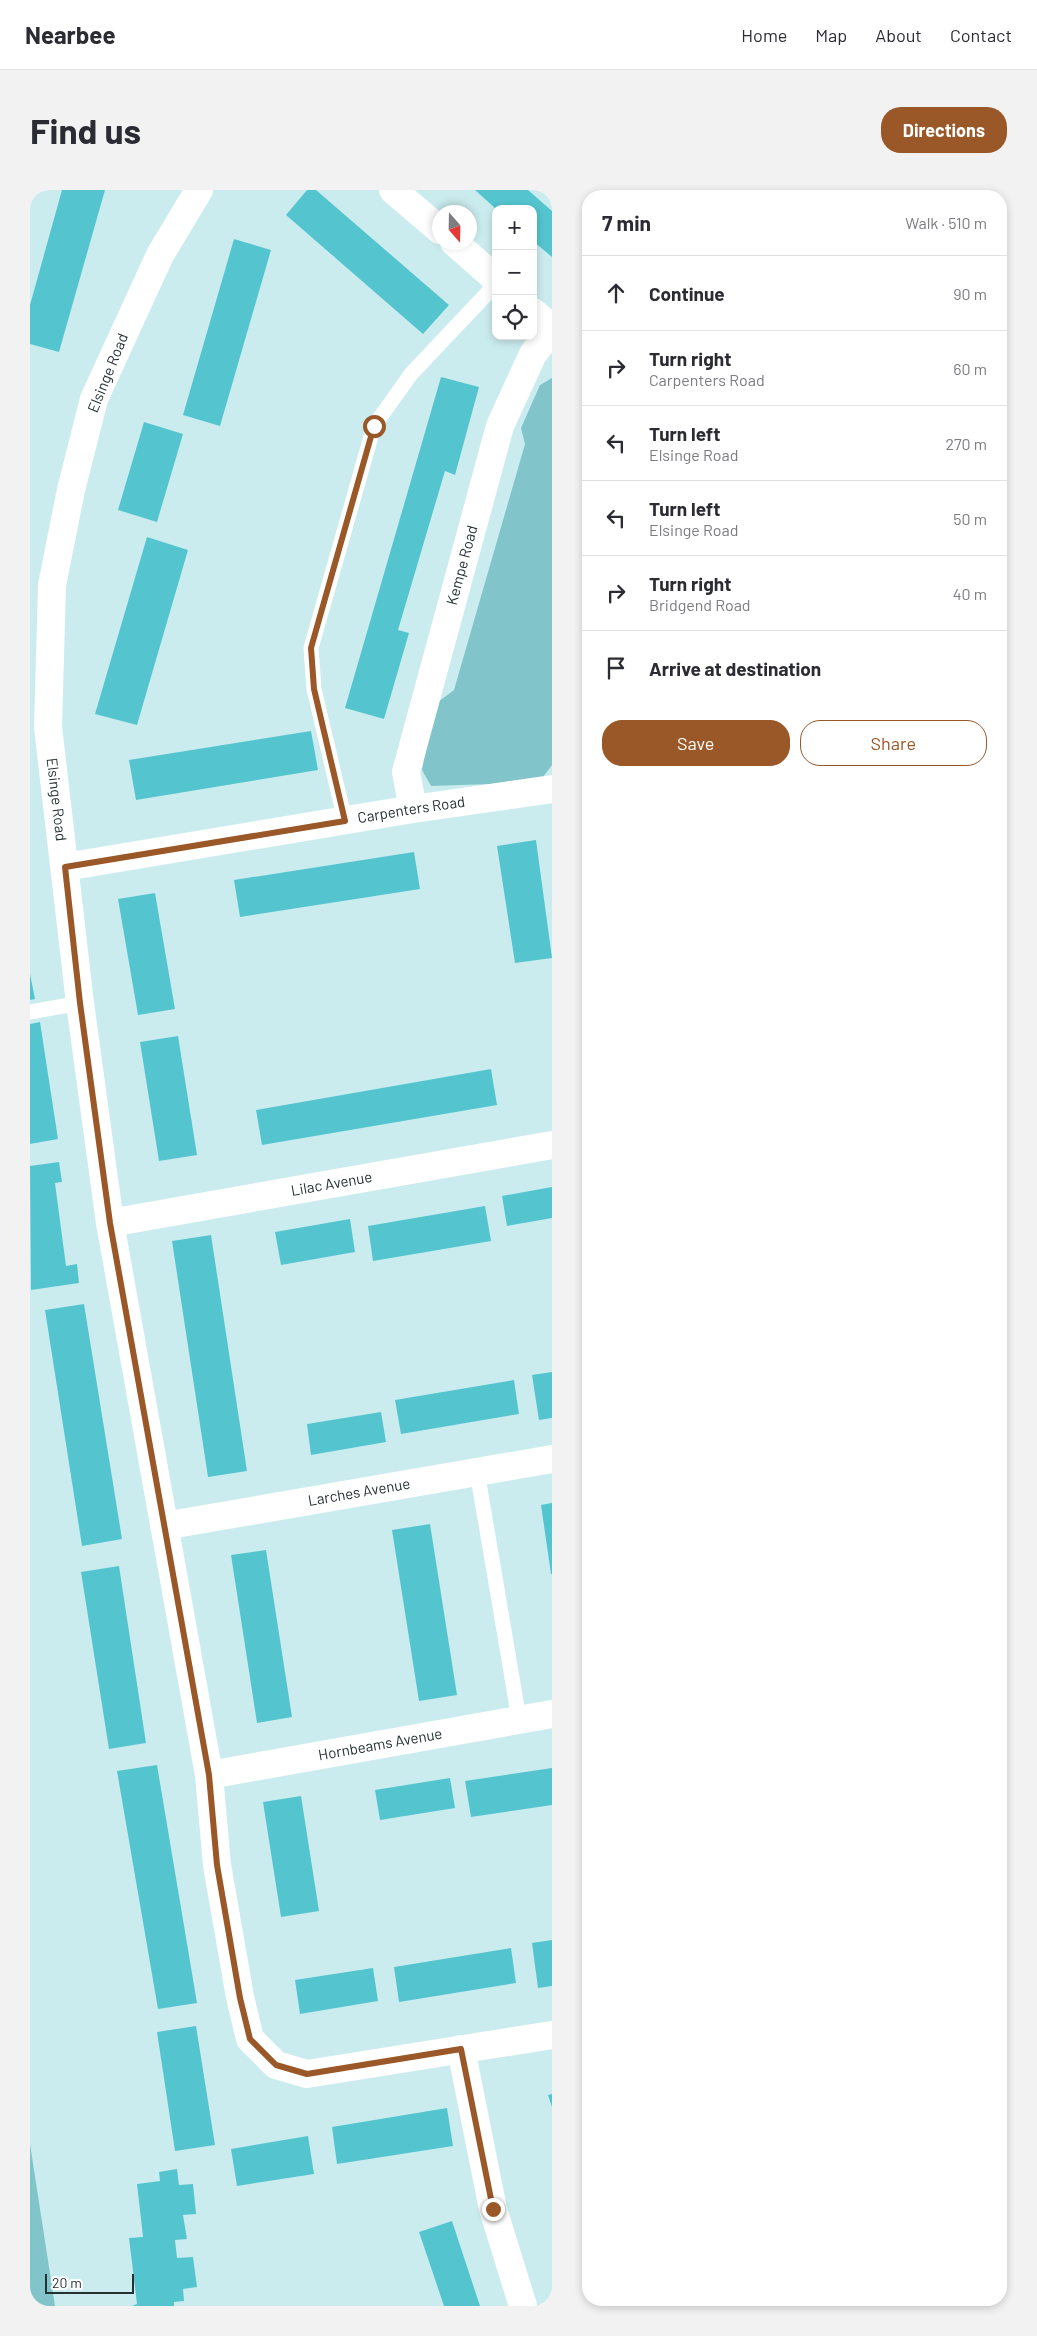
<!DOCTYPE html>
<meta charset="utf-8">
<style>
body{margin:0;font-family:Barlow,sans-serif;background:#f2f2f3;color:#2b2b33}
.controls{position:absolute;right:15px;top:15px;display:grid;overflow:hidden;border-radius:10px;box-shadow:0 2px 8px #0003}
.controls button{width:45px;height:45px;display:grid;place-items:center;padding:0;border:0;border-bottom:1px solid #e1e1e2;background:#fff;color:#2b2b33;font:25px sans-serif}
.compass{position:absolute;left:402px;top:15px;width:45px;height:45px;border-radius:50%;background:#fff;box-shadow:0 2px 8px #0003;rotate:160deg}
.scale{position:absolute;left:15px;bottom:12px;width:89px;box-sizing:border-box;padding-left:5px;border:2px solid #253133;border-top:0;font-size:14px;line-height:18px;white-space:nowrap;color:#253133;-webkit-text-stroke:4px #fff;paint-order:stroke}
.stop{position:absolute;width:15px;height:15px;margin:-11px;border:4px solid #9a5727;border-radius:50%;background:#fff}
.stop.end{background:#9a5727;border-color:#fff;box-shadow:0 1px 5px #0008}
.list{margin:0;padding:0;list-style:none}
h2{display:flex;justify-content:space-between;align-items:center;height:65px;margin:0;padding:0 20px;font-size:21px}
h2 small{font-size:16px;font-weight:400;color:#7c7c81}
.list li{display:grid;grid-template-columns:32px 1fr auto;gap:15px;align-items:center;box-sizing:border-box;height:75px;padding:0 20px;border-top:1px solid #e1e1e2}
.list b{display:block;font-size:19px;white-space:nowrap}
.list p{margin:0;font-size:16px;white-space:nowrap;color:#7c7c81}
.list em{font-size:16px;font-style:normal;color:#7c7c81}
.actions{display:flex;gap:10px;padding:15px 20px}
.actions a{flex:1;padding:11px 0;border:1px solid #9a5727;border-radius:20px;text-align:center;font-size:18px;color:#9a5727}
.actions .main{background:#9a5727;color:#fff}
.icon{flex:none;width:28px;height:28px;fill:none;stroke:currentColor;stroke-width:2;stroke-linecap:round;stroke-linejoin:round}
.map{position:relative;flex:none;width:522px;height:2116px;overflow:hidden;border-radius:20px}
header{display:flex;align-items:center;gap:30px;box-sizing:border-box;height:70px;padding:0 25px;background:#fff;border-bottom:1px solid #e1e1e2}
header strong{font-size:24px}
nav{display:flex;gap:28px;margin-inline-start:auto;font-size:18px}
.intro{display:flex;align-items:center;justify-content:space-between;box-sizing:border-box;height:120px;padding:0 30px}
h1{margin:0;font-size:35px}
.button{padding:12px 22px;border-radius:20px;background:#9a5727;color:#fff;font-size:18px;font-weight:700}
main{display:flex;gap:30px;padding:0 30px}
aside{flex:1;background:#fff;border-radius:20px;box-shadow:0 2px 8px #0003}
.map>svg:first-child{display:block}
</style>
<header>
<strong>Nearbee</strong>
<nav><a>Home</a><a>Map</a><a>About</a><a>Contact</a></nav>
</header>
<div class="intro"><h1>Find us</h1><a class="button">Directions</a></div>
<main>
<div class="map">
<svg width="522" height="2116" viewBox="0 0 522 2116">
<rect width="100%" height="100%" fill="#cbecef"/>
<path fill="#81c5cb" d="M522 188V575L513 587 461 594 401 596 392 580 404 515 424 500 495 254 491 238 510 195Z
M0 1954 25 2116H0Z"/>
<path fill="#54c5cf" d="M32 0H75L29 162 0 154V115Z
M277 0H286L419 115 393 144 256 25Z
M445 0H498L522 21V67L503 51V19H466Z
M204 49 241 60 190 236 153 225Z
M411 187 449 197 425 285 415 281 368 440 379 443 354 529 315 518Z
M114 232 153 244 127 332 88 320Z
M117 347 158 360 107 535 65 524Z
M281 541 288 580 106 610 99 570Z
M506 650 522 768 485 773 467 656Z
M384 662 390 699 210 727 204 690Z
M125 703 145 819 108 825 88 709Z
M0 784 5 809 0 810Z
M10 832 28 949 0 954V834Z
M148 846 167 965 129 971 110 852Z
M461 879 467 915 232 955 226 920Z
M29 972 32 992 25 993 36 1076 47 1074 49 1093 1 1100 0 976Z
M522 997V1028L477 1036 472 1006Z
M455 1016 461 1051 343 1071 338 1036Z
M320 1029 325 1062 251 1075 245 1042Z
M181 1045 217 1281 178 1287 142 1051Z
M54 1114 92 1349 52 1356 15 1120Z
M522 1182V1228L509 1230 502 1185Z
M484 1190 489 1224 371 1244 365 1210Z
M351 1222 356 1252 281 1265 277 1234Z
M522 1313V1384H521L511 1315Z
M400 1334 427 1505 389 1511 362 1340Z
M236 1360 262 1527 227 1533 201 1365Z
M89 1376 116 1553 79 1559 51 1382Z
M127 1575 167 1813 128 1819 87 1581Z
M522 1578V1615L441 1627 435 1591Z
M420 1588 425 1618 350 1630 345 1600Z
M271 1606 289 1721 251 1727 233 1612Z
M522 1750V1796L508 1798 502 1753Z
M481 1758 486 1793 369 1812 364 1777Z
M343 1778 348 1811 270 1824 265 1790Z
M166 1836 185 1955 145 1961 127 1842Z
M522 1904V1917L518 1905Z
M417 1918 423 1956 307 1974 302 1937Z
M278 1946 284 1984 207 1996 201 1959Z
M147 1979 149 1995 163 1994 166 2024 153 2025 157 2049 145 2050 147 2068 163 2067 167 2097 153 2099 154 2111 144 2112V2116H102L107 2114 99 2048 113 2047 107 1994 130 1991 129 1982Z
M422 2031 450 2116H414L389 2042Z"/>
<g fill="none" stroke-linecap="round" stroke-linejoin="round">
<path stroke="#fff" stroke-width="15" d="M315 631 284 499 281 458 344 236 381 184 466 94
M0 822 50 813
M447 1281 489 1529"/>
<g stroke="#fff" stroke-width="28">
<path id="s1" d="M169 0 130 65 64 209 41 300 22 395 18 537 50 813 80 1033 179 1585 187 1675 210 1807 220 1849 246 1875 277 1884 522 1845"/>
<path d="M363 0 410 40"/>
<path d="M424 52 466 89"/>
<path d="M503 122 522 138"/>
<path id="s2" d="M383 619 376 582 470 236 503 164 522 140"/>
<path id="s3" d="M35 677 383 619 522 599"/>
<path id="s4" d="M80 1033 522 955"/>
<path id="s5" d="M134 1336 522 1269"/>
<path id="s6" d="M179 1585 522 1524"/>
<path d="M431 1859 463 2019 493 2116"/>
</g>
</g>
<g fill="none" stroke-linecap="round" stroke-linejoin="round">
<path stroke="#9a5727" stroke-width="6" d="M344 236 281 458 284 499 315 631 35 677 50 813 80 1033 179 1585 187 1675 210 1808 220 1849 246 1875 277 1884 431 1859 463 2019"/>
</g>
<g text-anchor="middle" stroke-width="4" stroke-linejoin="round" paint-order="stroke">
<g font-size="15" fill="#253133" stroke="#fff">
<text transform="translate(78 183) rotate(-68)" y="5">Elsinge Road</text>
<text dy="5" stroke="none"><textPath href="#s2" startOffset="252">Kempe Road</textPath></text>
<text dy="5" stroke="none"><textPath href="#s1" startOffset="640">Elsinge Road</textPath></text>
<text dy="5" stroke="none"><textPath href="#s3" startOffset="351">Carpenters Road</textPath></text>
<text dy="5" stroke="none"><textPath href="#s4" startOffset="225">Lilac Avenue</textPath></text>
<text dy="5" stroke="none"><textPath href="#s5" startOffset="198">Larches Avenue</textPath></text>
<text dy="5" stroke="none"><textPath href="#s6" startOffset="174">Hornbeams Avenue</textPath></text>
</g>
</g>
</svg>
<div class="controls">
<button>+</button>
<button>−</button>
<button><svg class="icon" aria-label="locate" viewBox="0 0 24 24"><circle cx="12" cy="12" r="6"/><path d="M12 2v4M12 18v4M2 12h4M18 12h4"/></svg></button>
</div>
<svg class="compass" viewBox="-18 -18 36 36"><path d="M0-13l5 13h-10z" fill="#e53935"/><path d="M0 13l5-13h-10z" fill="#7c7c81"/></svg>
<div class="scale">20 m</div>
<div class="stop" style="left:344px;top:236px"></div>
<div class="stop end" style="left:463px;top:2019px"></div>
</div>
<aside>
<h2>7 min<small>Walk · 510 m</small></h2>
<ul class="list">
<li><svg class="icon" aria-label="ahead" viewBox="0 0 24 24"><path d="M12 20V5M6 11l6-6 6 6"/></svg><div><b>Continue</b></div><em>90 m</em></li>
<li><svg class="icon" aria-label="right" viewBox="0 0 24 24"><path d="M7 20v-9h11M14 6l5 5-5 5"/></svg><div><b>Turn right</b><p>Carpenters Road</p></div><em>60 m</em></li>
<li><svg class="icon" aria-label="left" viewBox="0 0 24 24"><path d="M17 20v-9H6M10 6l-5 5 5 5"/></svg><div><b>Turn left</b><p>Elsinge Road</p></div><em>270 m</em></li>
<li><svg class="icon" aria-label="left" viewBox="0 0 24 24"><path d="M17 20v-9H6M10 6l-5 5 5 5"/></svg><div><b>Turn left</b><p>Elsinge Road</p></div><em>50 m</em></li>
<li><svg class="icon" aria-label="right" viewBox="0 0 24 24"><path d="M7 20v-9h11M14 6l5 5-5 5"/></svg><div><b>Turn right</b><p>Bridgend Road</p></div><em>40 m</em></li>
<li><svg class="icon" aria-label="arrive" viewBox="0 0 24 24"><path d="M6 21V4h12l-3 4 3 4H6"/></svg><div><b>Arrive at destination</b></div></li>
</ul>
<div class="actions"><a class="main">Save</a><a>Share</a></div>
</aside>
</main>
